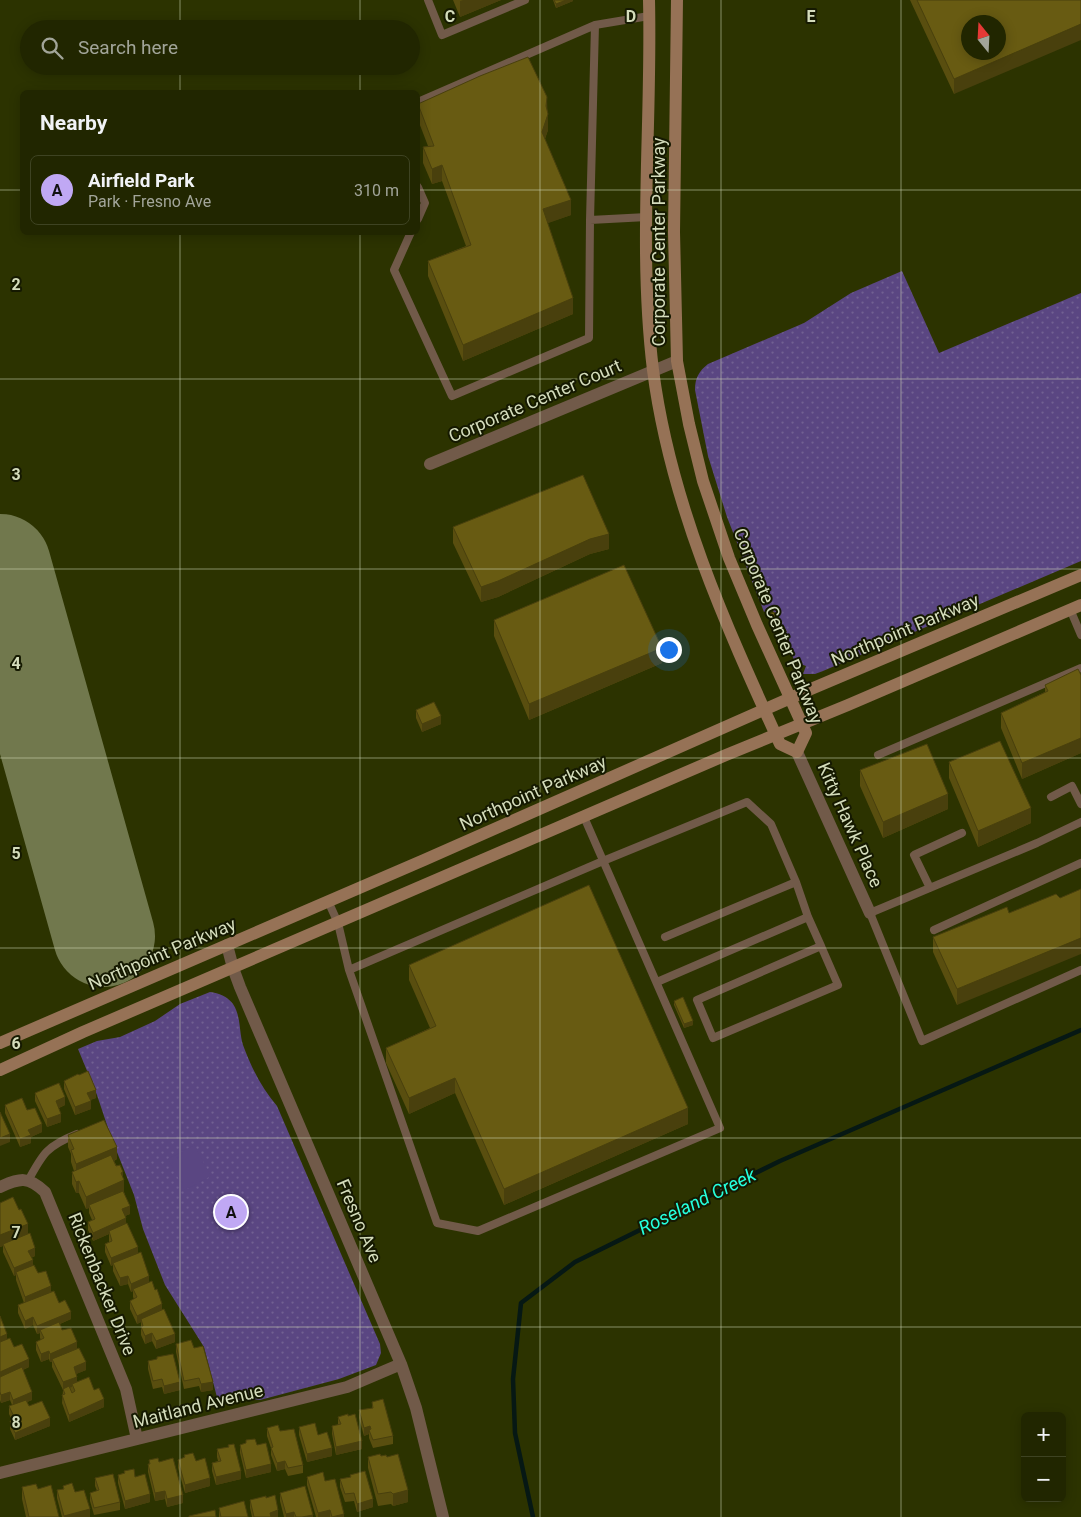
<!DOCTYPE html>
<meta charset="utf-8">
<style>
body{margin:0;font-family:Roboto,sans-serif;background:#2d320f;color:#f1f3f6}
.controls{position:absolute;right:15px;bottom:15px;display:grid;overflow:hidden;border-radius:8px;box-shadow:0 2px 12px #0003}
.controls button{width:45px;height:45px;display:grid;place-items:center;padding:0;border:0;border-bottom:1px solid #3e4322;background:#212600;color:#f1f3f6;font:25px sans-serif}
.compass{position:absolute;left:961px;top:15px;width:45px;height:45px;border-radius:50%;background:#212600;box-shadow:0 2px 12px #0003;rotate:342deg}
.you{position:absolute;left:668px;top:649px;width:18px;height:18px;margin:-12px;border:4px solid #fff;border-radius:50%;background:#1a73e8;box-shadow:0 0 0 8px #1a73e833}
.badge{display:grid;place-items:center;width:32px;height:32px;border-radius:50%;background:#c0a8f4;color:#111;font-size:16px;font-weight:700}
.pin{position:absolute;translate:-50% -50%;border:2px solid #fff;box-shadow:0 1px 5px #0006}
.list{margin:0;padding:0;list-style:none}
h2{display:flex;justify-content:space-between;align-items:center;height:65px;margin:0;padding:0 20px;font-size:21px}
h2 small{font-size:16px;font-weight:400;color:#a2a599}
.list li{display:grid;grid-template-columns:32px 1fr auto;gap:15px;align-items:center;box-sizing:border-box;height:70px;margin:0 10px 10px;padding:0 10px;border:1px solid #3e4322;border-radius:8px}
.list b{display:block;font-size:19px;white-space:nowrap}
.list p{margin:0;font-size:16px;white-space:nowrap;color:#a2a599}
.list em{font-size:16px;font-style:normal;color:#a2a599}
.icon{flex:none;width:28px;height:28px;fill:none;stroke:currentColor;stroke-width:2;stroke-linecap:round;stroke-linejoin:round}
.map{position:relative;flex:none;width:1081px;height:1517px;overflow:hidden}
.search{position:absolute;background:#212600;box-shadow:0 2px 12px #0003;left:20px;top:20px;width:400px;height:55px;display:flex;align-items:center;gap:12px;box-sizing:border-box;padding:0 18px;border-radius:28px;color:#a2a599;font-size:19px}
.panel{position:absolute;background:#212600;box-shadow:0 2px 12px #0003;left:20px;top:90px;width:400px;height:145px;border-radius:8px}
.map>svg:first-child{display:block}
</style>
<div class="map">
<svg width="1081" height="1517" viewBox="0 0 1081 1517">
<defs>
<pattern id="green-dots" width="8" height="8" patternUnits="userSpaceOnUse" patternTransform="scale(1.25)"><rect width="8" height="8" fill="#5a4682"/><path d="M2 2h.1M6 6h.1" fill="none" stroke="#716092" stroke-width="1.8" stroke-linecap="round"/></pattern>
</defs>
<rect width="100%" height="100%" fill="#2c3300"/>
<path fill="url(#green-dots)" d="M902 271 939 353 1081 293V561L823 671 815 674H803L806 666 795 662 787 644 789 642 788 639 785 640 783 634 787 632 784 626 780 628 772 609 764 612 727 517 708 456 695 390C695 378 699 371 708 364L804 323 851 293Z
M210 992C219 993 227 996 233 1004 241 1016 239 1032 243 1045 251 1067 262 1089 277 1106L380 1344 381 1353 376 1365 339 1379 260 1400 246 1398 219 1405 204 1347 165 1285 143 1229 134 1195 111 1137 97 1095 78 1049 97 1041 120 1037 155 1021 180 1004Z"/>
<path fill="#5a4682" d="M194 1145 211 1176 185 1190 168 1159Z"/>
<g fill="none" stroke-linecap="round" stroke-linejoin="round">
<path stroke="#061814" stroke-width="4.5" d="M533 1517 515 1433 513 1379 521 1303 575 1262 780 1161 1081 1030"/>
<path stroke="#71784d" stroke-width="102" d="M0 565 104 936"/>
<path stroke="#715a49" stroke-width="8" d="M428 0 442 35 525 0
M418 102 595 25 649 16
M418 187 425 203 418 219
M590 220 595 25
M411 232 394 270 452 396 589 338 590 220 647 217
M1070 609 1081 635
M878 755 1081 668
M1051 797 1072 786 1081 804
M1081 822 1037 843 870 913 922 1041 1081 970
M796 882 808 917 821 946 697 1000 713 1038 838 985 821 946
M930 888 914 855 962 833
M328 901 338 923 349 970 437 1223 478 1231 720 1128 584 817
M934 930 1081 863
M349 970 603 861 747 802 771 824 796 882 665 937
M657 982 808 917
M28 1181C43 1153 47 1146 77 1134"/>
<path stroke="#715a49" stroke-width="12" d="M430 464 677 361
M797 752 870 913
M227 945 233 968 240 987 401 1364 416 1408 443 1517
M0 1187C20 1178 28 1176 45 1192L126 1389 137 1439
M0 1473 347 1387 401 1364"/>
<path stroke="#967256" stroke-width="12" d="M649 0C652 123 638 247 653 370 670 502 725 624 780 744L797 752 806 733 757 625 729 558 703 481 689 424 677 361 674 232 677 0
M0 1043 424 860 811 689 1081 575
M0 1070 83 1032 726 755 848 705 1081 605"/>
</g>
<path fill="#594e0f" d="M453 0H501L460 17Z
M553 0H573V1L556 8Z
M910 0H1081L954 94Z
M418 104 547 111 548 130 545 139 571 215 547 223 573 314 463 361 428 276V261L466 246 442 181 432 184 423 163V147L428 146 418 120Z
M453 527 609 549 590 554 498 597 481 602 453 543Z
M494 620 662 663 529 720 494 636Z
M1081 675V753L1022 779 1001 728V713L1045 692V685Z
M416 710 441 724 422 732 416 718Z
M949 762 1031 823 978 847 949 778Z
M860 770 948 809 883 838 860 786Z
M1060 898 957 1005 933 952V937L1009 913Z
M409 965 688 1124 504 1205 455 1093 409 1114 386 1063V1048L430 1028 409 980Z
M674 1001 693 1025 684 1028 674 1005Z
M64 1081 96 1098 90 1100 91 1109 75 1115 64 1089Z
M35 1093 65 1105 59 1108 61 1122 47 1127 35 1101Z
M5 1105 42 1132 31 1137V1143L20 1147 5 1113Z
M68 1135 117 1159 114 1161 123 1177 124 1192 130 1214 125 1216 126 1224 149 1283 162 1310 175 1342 156 1349 152 1341 145 1344 141 1335V1322L137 1324 130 1309V1301L134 1299 133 1297V1291L131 1292 128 1284 120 1286 113 1271V1265L111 1266 105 1252V1244L109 1242V1234L93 1241 88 1230V1222L92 1220 89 1213V1208L86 1209 79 1193H76L72 1184V1172L74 1171 71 1162V1154L68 1147Z
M0 1203 28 1234 35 1256 31 1258 33 1266 71 1319 60 1324 62 1330 77 1349 86 1370 76 1374 77 1382 94 1390 104 1407 69 1422 62 1403 63 1390 52 1367V1362H50L49 1359 41 1362 36 1350V1342L41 1340 40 1338V1333L37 1334 33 1325 25 1329 18 1313V1305L24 1303 16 1280V1275L14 1276 3 1252V1246L0 1247Z
M0 1316 7 1339 14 1347 29 1367 23 1370 32 1400 27 1402 29 1406 50 1426 15 1440 10 1429V1421L12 1420 9 1414V1406L12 1405 10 1400 1 1403 0 1400Z
M176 1344 194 1348 213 1390 201 1392 199 1386 184 1389 176 1352Z
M148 1361 180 1390 164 1394 162 1387 153 1389 148 1369Z
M372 1402 393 1436V1444L373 1448 369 1438V1434L364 1436 359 1418V1410L372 1408Z
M338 1417 362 1449 336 1455 332 1434V1426L338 1425Z
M299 1427 318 1435 332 1456 307 1462 299 1435Z
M267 1428 280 1431 303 1465V1473L288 1476 285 1469 277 1471 271 1455V1448L267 1436Z
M246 1440 271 1472 246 1478 240 1453V1445L246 1443Z
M228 1445 241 1479 216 1485 212 1471V1463L218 1461 217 1457V1449L228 1447Z
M184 1455 196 1461 210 1486 185 1493 178 1468V1460L184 1458Z
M381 1456 408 1502 393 1506 391 1504 378 1506 368 1468V1457Z
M149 1460 159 1462 183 1503 167 1507 165 1499 155 1501 148 1472V1464H149Z
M124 1471 135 1477 150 1502 125 1509 118 1483V1475L124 1473Z
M350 1475 373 1507 357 1512 354 1501 345 1502 340 1487V1479L350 1477Z
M307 1477 325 1481 344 1517H316L307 1485Z
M95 1478 120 1502V1510L94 1515 90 1501V1493L97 1491 95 1486Z
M63 1486 75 1492 90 1517H62L57 1498V1490L63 1489Z
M22 1487 38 1489 59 1517H26L22 1499Z
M280 1493 313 1517H284L280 1501Z
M266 1498 278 1517H252L250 1508V1500Z
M219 1508 248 1517H219Z"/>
<path fill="#49400d" d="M463 0H501L460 17V1Z
M566 0H573V1L556 8V4Z
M1081 24V40L954 94V79Z
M547 97 548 130 542 147V132Z
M442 165V181L432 184V169Z
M571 200V215L543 225V209Z
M573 298V314L463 361V345Z
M609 534V549L590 554 498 597 481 602V587L590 539Z
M776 617V621L773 622V618Z
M662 648V663L529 720V704Z
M441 716V724L422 732V724Z
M1081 738V753L1022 779V763Z
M948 794V809L883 838V822Z
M1031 808V823L978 847V831Z
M1081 938V954L957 1005V989Z
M693 1021V1025L684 1028V1024Z
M455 1078V1093L409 1114V1098Z
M96 1090V1098L87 1101V1093Z
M65 1097V1105L56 1109V1101Z
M91 1101V1109L75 1115V1107Z
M688 1108V1124L504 1205V1189Z
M61 1114V1122L47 1127V1119Z
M42 1124V1132L31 1137V1143L20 1147V1139L28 1130Z
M10 1134V1142L0 1146V1138Z
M117 1147V1159L76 1176V1164Z
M123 1172V1181L124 1180V1192L89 1205V1208L86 1209V1197Z
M79 1181V1193H76V1182Z
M130 1206V1214L122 1217V1209Z
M126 1218V1226L109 1231V1234L93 1241V1233Z
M28 1224V1235L3 1244V1246L0 1247V1235Z
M138 1247V1255L113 1263V1265L111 1266V1258Z
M35 1248V1256L28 1259V1251Z
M33 1260V1268L16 1272V1275L14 1276V1268Z
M128 1276V1284L120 1286V1278Z
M149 1276V1284L133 1289V1291L131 1292V1284Z
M51 1286V1294L25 1305V1297Z
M162 1304V1312L141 1319V1322L137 1324V1316Z
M71 1312V1319L41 1332 40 1330V1333L37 1334V1326Z
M33 1317V1325L25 1329V1321Z
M152 1333V1341L145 1344V1336Z
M7 1334V1342L0 1345V1337Z
M175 1334V1342L156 1349V1341Z
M77 1342V1350L52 1359V1362H50V1354Z
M49 1351V1359L41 1362V1354Z
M29 1359V1367L0 1380V1372Z
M86 1362V1370L74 1375V1367Z
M77 1377V1385L72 1384V1387L63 1390V1382Z
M180 1382V1390L164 1394V1386Z
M213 1382V1390L201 1392V1384Z
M10 1392V1400L1 1403V1395Z
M32 1392V1400L13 1408V1400Z
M104 1399V1407L69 1422V1415Z
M50 1418V1426L15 1440V1433Z
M370 1426V1433L369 1430V1434L364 1436V1428Z
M362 1441V1449L336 1455V1447Z
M332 1448V1456L307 1462V1454Z
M285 1461V1469L277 1471V1463Z
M271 1464V1472L246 1478V1470Z
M241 1471V1479L216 1485V1477Z
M210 1478V1486L185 1493V1485Z
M408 1490V1502L393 1506V1494Z
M165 1491V1499L155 1501V1493Z
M150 1494V1502L125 1509V1501Z
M183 1495V1503L167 1507V1499Z
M373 1499V1507L357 1512V1504Z
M90 1509V1517H64V1516Z
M278 1510V1517H270V1513Z
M330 1510V1517H318V1513Z
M294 1512V1517H286V1514Z
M344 1514V1517H334Z
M313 1515V1517H302Z"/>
<path fill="#685b12" stroke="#49400d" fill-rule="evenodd" d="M554 0H566L556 4Z
M917 0H1081V24L954 79ZM968 22H998V52H968Z
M528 57 547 97 546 106 548 114 542 132 571 200 543 209 573 298 463 345 428 261 471 245 442 165 432 169 423 147 434 146 418 104 480 76Z
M583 475 609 534 590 539 498 581 481 587 453 527Z
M624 565 662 648 529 704 494 620Z
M774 612 776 617 773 618 771 613Z
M1078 669 1081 675V738L1022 763 1001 713 1048 691 1045 685Z
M434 702 441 716 422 724 416 710Z
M1000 741 1031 808 978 831 949 762Z
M927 744 948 794 883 822 860 770Z
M589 885 688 1108 504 1189 455 1078 409 1098 386 1048 436 1026 409 965Z
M1081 889V938L957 989 933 937 1007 907 1009 913 1056 894 1060 898Z
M683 997 693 1021 684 1024 674 1001Z
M88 1071 96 1090 87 1093 91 1101 75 1107 64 1081 78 1074 79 1075Z
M59 1083 65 1097 56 1101 61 1114 47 1119 35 1093Z
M22 1098 27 1110 35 1108 42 1124 28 1130 31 1135 20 1139 5 1105Z
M0 1112 10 1134 0 1138Z
M104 1120 117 1147 76 1164 71 1150 74 1149 68 1135Z
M111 1155 116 1166 120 1165 123 1172 121 1173 124 1180 86 1197 79 1181 76 1182 72 1172Z
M123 1191 130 1206 122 1209 126 1218 93 1233 88 1222 95 1219 89 1205Z
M13 1197 19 1210 21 1209 28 1224 0 1235V1203Z
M127 1223 138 1247 111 1258 105 1244 112 1241 109 1231Z
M30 1233 35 1248 28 1251 33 1260 14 1268 3 1244Z
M141 1252 149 1276 131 1284 128 1276 120 1278 113 1263Z
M34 1265 38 1273 46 1271 51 1286 25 1297 16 1272Z
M152 1281 155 1290 157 1289 162 1304 137 1316 130 1301 137 1297 133 1289Z
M54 1291 59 1303 65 1300 71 1312 37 1326 33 1317 25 1321 18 1305Z
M164 1309 175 1334 156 1341 152 1333 145 1336 141 1327 143 1326 141 1319Z
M0 1316 7 1334 0 1337Z
M59 1322 62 1330 71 1328 77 1342 50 1354 49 1351 41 1354 36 1342 44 1338 40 1330Z
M10 1338 14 1347 22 1344 29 1359 0 1372V1342Z
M191 1340 194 1348 203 1346 213 1382 201 1384 199 1378 184 1381 176 1344Z
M79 1348 86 1362 74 1367 77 1377 63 1382 52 1359Z
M173 1354 180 1382 164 1386 162 1379 153 1381 148 1361 157 1359V1357Z
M22 1367 32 1392 13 1400 10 1392 1 1395 0 1392V1377Z
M89 1377 94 1390 99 1388 104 1399 69 1415 62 1395 65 1394 63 1389 69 1386 72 1393 75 1391 72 1384Z
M383 1399 393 1436 373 1440 369 1430 371 1429 370 1426 364 1428 359 1410 373 1408 372 1402Z
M26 1400 29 1406 42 1401 50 1418 15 1433 10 1421 15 1419 9 1406Z
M348 1414V1416L355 1414 362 1441 336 1447 332 1426 341 1424 338 1417Z
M315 1423 318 1435 327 1432 332 1448 307 1454 299 1427Z
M278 1425 280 1431 294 1429 303 1465 288 1468 285 1461 277 1463 271 1448 273 1447 267 1428Z
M255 1439 257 1445 266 1443 271 1464 246 1470 240 1445 246 1443V1440Z
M234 1444 241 1471 216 1477 212 1463 221 1461 217 1449 229 1447 228 1445Z
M193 1453 196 1461 205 1458 210 1478 185 1485 178 1460 185 1457 184 1455Z
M380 1454 381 1456 386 1455 387 1457 398 1454 408 1490 393 1494 391 1492 378 1494 368 1457Z
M158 1458 159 1462 173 1458 183 1495 167 1499 165 1491 155 1493 148 1464H150L149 1460Z
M134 1469 135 1477 145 1474 150 1494 125 1501 118 1475 125 1473 124 1471Z
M365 1471 373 1499 357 1504 354 1493 345 1494 340 1479 351 1477 350 1475Z
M323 1472 325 1481 335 1479 344 1514 332 1517 330 1510 318 1513 307 1477Z
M113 1474 120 1502 94 1508 90 1493 99 1490 95 1478Z
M72 1483 75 1492 84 1490 90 1509 64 1516 57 1490 64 1489 63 1486Z
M36 1484 38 1489 51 1485 59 1517H29L22 1487Z
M305 1486 313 1515 302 1517H296L294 1512 286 1514 280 1493Z
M275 1495 278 1510 270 1513 271 1517H254L250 1500 266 1496V1498Z
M244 1501 248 1517H221L219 1508Z
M215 1510 216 1517H189V1516Z"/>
<path fill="none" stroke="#d4dcbb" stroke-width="1" stroke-opacity="0.55" d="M180 0V29M360 0V29M540 0V1517M721 0V1517M901 0V1517M180 66V92M360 66V92M0 190H22M418 190H1081M180 232V1517M360 232V1517M0 379H1081M0 569H1081M0 758H1081M0 948H1081M0 1138H1081M0 1327H1081"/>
<g text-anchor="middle" stroke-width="4" stroke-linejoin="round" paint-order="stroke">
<g font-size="18" fill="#d4dcbb" stroke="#151901">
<text transform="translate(659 242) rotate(-90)" y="6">Corporate Center Parkway</text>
<text transform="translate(535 401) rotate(-23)" y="6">Corporate Center Court</text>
<text transform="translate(778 626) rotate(68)" y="6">Corporate Center Parkway</text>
<text transform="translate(905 630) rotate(-23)" y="6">Northpoint Parkway</text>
<text transform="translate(533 793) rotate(-24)" y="6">Northpoint Parkway</text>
<text transform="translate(850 825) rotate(66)" y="6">Kitty Hawk Place</text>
<text transform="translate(162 954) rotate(-23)" y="6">Northpoint Parkway</text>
<text transform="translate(359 1221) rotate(67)" y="6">Fresno Ave</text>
<text transform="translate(102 1284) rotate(68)" y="6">Rickenbacker Drive</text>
<text transform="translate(198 1406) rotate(-14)" y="6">Maitland Avenue</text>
</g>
<g font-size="19" font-style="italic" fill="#25ffdd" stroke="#151901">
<text transform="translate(697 1201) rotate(-26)" y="7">Roseland Creek</text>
</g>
</g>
<g font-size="16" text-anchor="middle" font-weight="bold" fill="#d4dcbb" stroke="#151901" stroke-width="4" stroke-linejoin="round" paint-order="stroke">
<text x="450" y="22">C</text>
<text x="631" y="22">D</text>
<text x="811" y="22">E</text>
<text x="16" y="290">2</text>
<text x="16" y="480">3</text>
<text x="16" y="669">4</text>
<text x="16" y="859">5</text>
<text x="16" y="1049">6</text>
<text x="16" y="1238">7</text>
<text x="16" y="1428">8</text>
</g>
</svg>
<div class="controls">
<button>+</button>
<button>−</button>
</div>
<svg class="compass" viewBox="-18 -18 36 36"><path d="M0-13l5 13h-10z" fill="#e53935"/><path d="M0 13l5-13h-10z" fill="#a2a599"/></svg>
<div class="you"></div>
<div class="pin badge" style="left:231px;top:1212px">A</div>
<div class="search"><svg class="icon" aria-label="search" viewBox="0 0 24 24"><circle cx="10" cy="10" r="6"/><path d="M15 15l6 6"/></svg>Search here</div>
<section class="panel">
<h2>Nearby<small></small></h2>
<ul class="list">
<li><span class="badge">A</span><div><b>Airfield Park</b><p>Park · Fresno Ave</p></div><em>310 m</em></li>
</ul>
</section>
</div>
